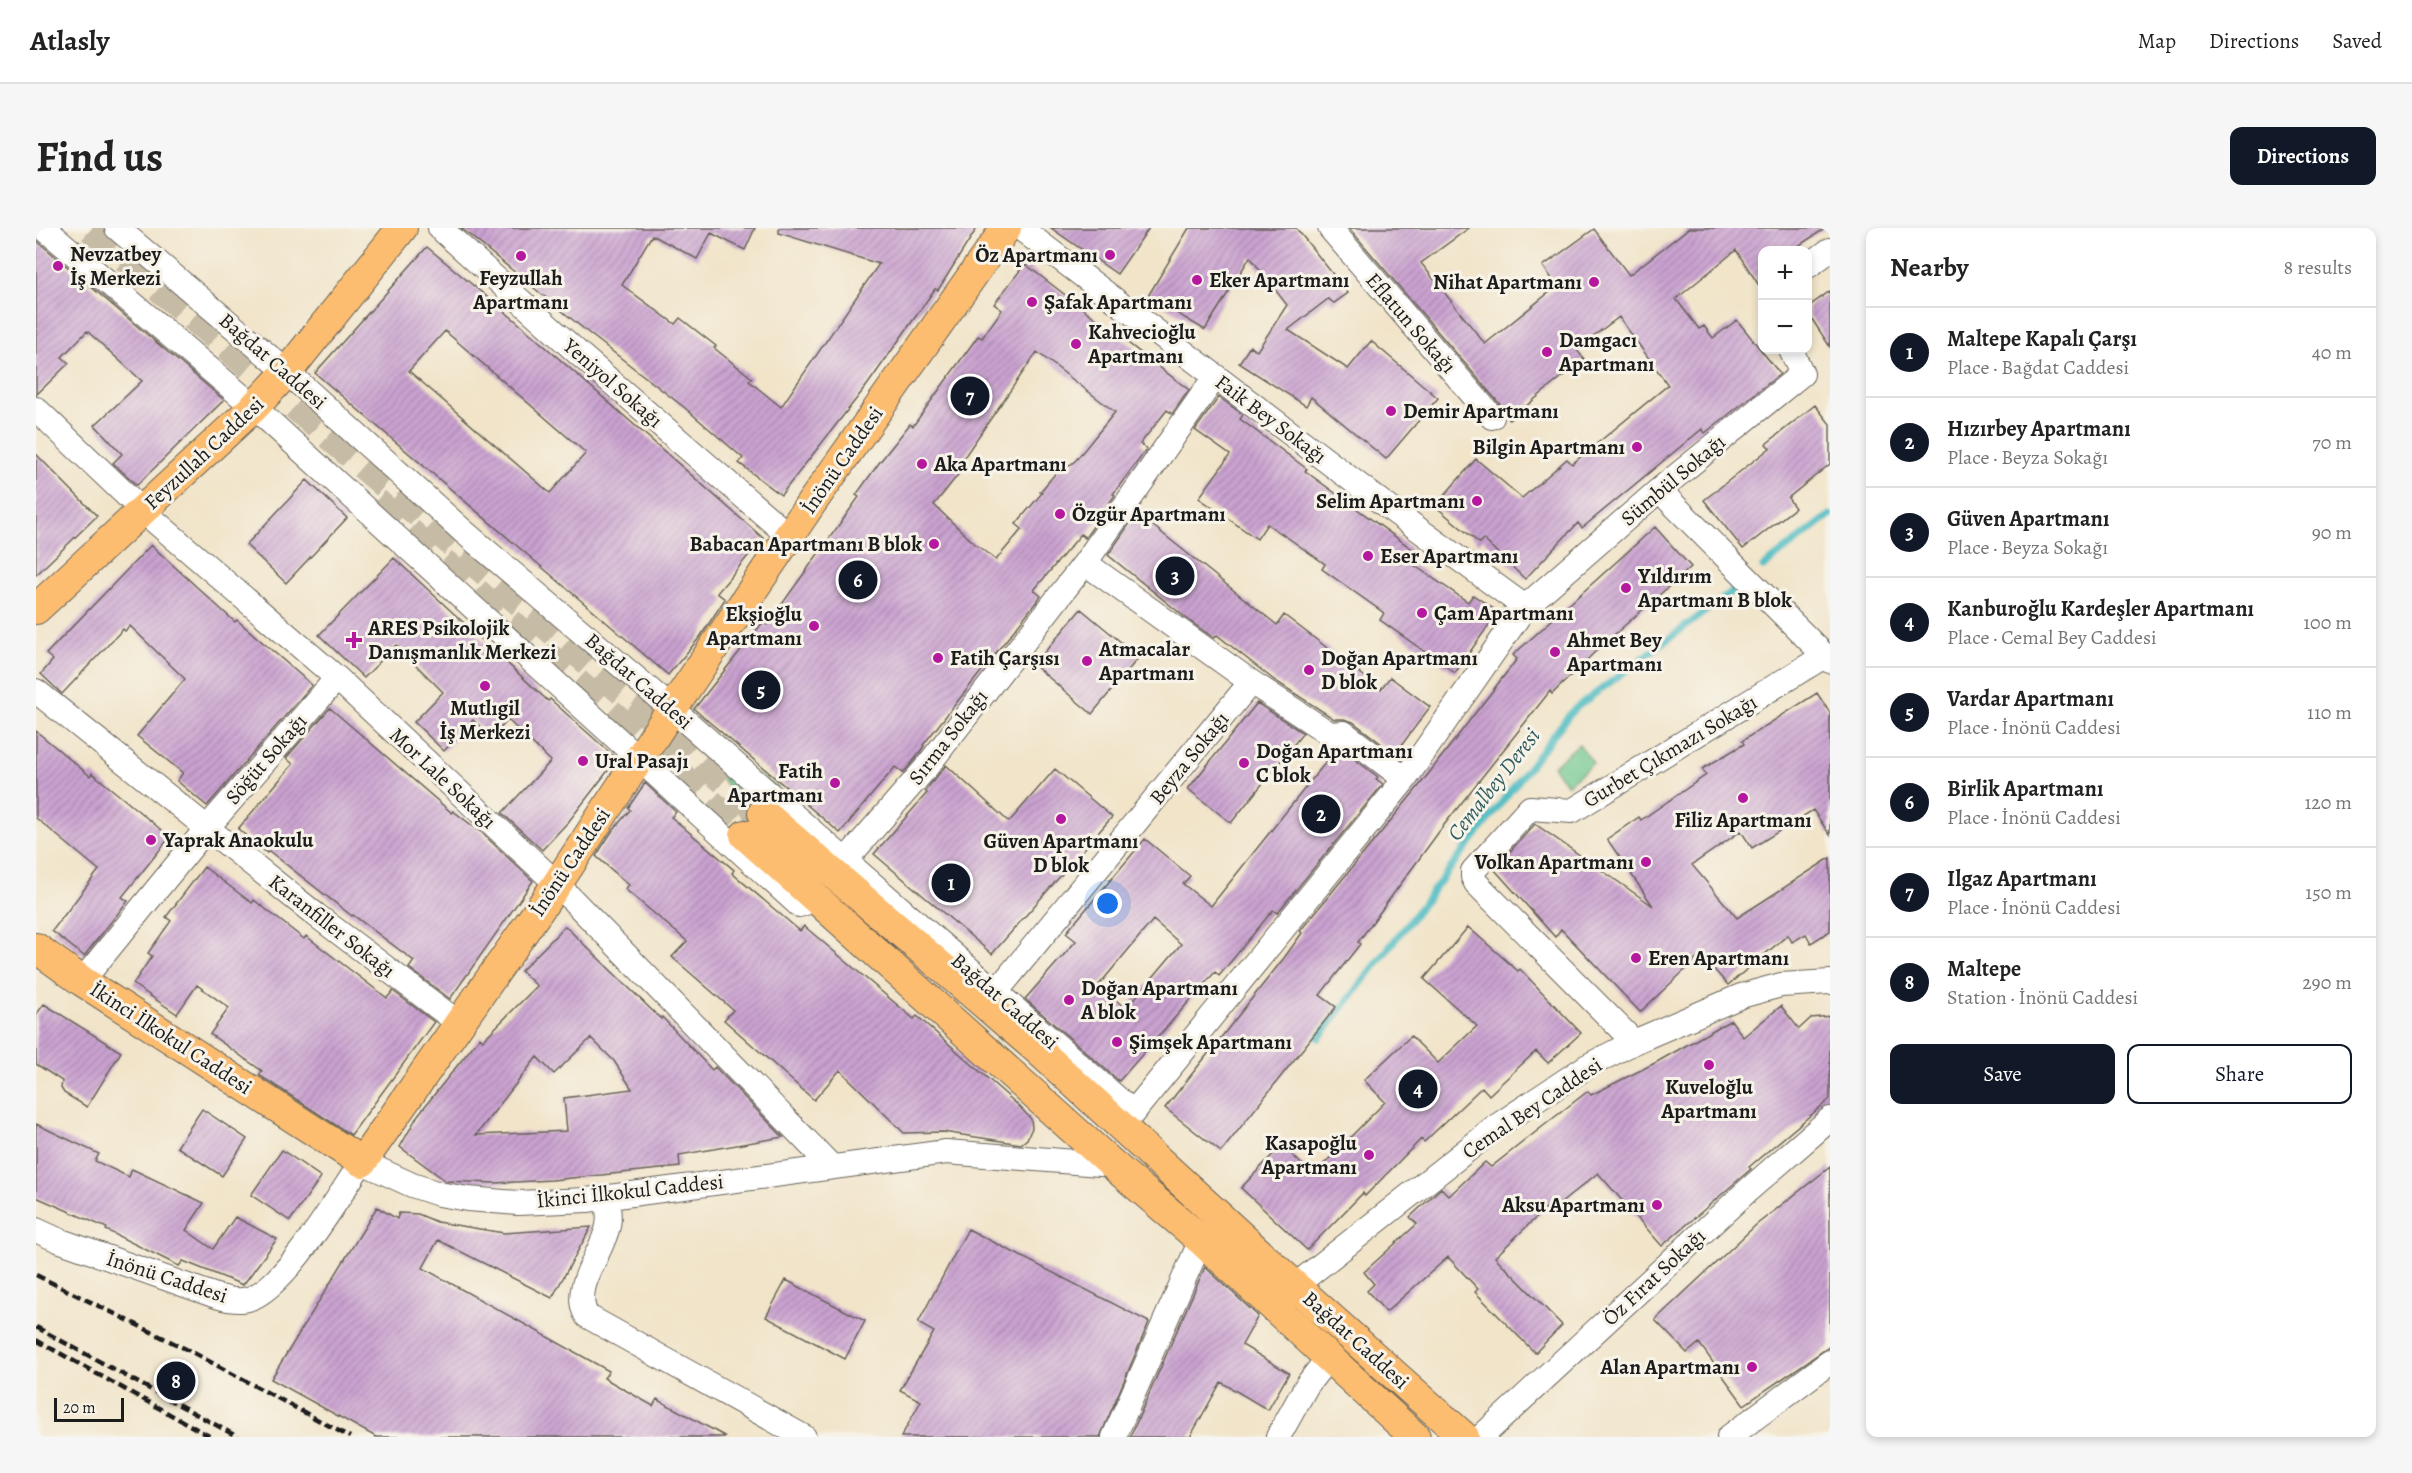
<!DOCTYPE html>
<meta charset="utf-8">
<style>
body{margin:0;font-family:Alegreya,serif;background:#f6f6f6;color:#222}
.controls{position:absolute;right:18px;top:18px;display:grid;overflow:hidden;border-radius:12px;box-shadow:0 3px 9px #0003}
.controls button{width:54px;height:54px;display:grid;place-items:center;padding:0;border:0;border-bottom:2px solid #e0e0e0;background:#fff;color:#222;font:30px sans-serif}
.scale{position:absolute;left:18px;bottom:15px;width:70px;box-sizing:border-box;padding-left:6px;border:3px solid #1c1c1c;border-top:0;font-size:16px;line-height:21px;white-space:nowrap;color:#1c1c1c;-webkit-text-stroke:4px #f7f3e8;paint-order:stroke}
.you{position:absolute;left:1072px;top:676px;width:21px;height:21px;margin:-15px;border:4px solid #fff;border-radius:50%;background:#1a73e8;box-shadow:0 0 0 9px #1a73e833}
.badge{display:grid;place-items:center;width:39px;height:39px;border-radius:50%;background:#111827;color:#fff;font-size:20px;font-weight:700}
.pin{position:absolute;translate:-50% -50%;border:3px solid #fff;box-shadow:0 2px 6px #0006}
.list{margin:0;padding:0;list-style:none}
h2{display:flex;justify-content:space-between;align-items:center;height:78px;margin:0;padding:0 24px;font-size:26px}
h2 small{font-size:20px;font-weight:400;color:#767676}
.list li{display:grid;grid-template-columns:39px 1fr auto;gap:18px;align-items:center;box-sizing:border-box;height:90px;padding:0 24px;border-top:2px solid #e0e0e0}
.list b{display:block;font-size:22px;white-space:nowrap}
.list p{margin:0;font-size:20px;white-space:nowrap;color:#767676}
.list em{font-size:20px;font-style:normal;color:#767676}
.actions{display:flex;gap:12px;padding:18px 24px}
.actions a{flex:1;padding:14px 0;border:2px solid #111827;border-radius:12px;text-align:center;font-size:21px;color:#111827}
.actions .main{background:#111827;color:#fff}
.map{position:relative;flex:none;width:1794px;height:1209px;overflow:hidden;border-radius:12px}
header{display:flex;align-items:center;gap:36px;box-sizing:border-box;height:84px;padding:0 30px;background:#fff;border-bottom:2px solid #e0e0e0}
header strong{font-size:28px}
nav{display:flex;gap:33px;margin-inline-start:auto;font-size:21px}
.intro{display:flex;align-items:center;justify-content:space-between;box-sizing:border-box;height:144px;padding:0 36px}
h1{margin:0;font-size:42px}
.button{padding:15px 27px;border-radius:12px;background:#111827;color:#fff;font-size:21px;font-weight:700}
main{display:flex;gap:36px;padding:0 36px}
aside{flex:1;background:#fff;border-radius:12px;box-shadow:0 3px 9px #0003}
.map>svg:first-child{display:block}
</style>
<header>
<strong>Atlasly</strong>
<nav><a>Map</a><a>Directions</a><a>Saved</a></nav>
</header>
<div class="intro"><h1>Find us</h1><a class="button">Directions</a></div>
<main>
<div class="map">
<svg width="1794" height="1209" viewBox="0 0 1794 1209">
<defs>
<pattern id="grass-dots" width="8" height="8" patternUnits="userSpaceOnUse" patternTransform="scale(1.5)"><rect width="8" height="8" fill="#6fc88f"/><path d="M2 2h.1M6 6h.1" fill="none" stroke="#60ab7b" stroke-width="1.8" stroke-linecap="round"/></pattern>
<pattern id="building-hatch" width="6" height="6" patternUnits="userSpaceOnUse" patternTransform="scale(1.5)"><rect width="6" height="6" fill="#cba3d1"/><path d="M-1 1l2-2M0 6l6-6M5 7l2-2" fill="none" stroke="#a484a9"/></pattern>
</defs>
<rect width="100%" height="100%" fill="#f7f3e8"/>
<filter id="ink" filterUnits="userSpaceOnUse"><feTurbulence type="fractalNoise" baseFrequency=".0167" numOctaves="2"/><feDisplacementMap in="SourceGraphic" scale="12" xChannelSelector="R" yChannelSelector="G"/><feConvolveMatrix kernelMatrix="1 2 1 2 8 2 1 2 1" color-interpolation-filters="sRGB"/></filter>
<filter id="wash" filterUnits="userSpaceOnUse"><feTurbulence type="fractalNoise" baseFrequency=".008" numOctaves="4" result="noise"/><feDisplacementMap in="SourceGraphic" scale="24" xChannelSelector="R" yChannelSelector="G"/><feGaussianBlur stdDeviation="1.35" result="paint"/><feColorMatrix in="noise" values="0 0 0 0 0 0 0 0 0 0 0 0 0 0 0 0 0 1.4 0 .05"/><feComposite in="paint" operator="in"/></filter>
<g filter="url(#wash)">
<rect width="100%" height="100%" fill="#f1e4c9"/>
<path fill="url(#grass-dots)" stroke="#467256" stroke-width="1.5" d="M663 515 742 559 708 592 699 567 664 525Z"/>
<path fill="#6fc88f" stroke="#467256" stroke-width="1.5" d="M1543 516 1557 535 1531 557 1517 538Z"/>
<g fill="none" stroke-linecap="round" stroke-linejoin="round">
<path stroke="#4cbbc3" stroke-width="7" d="M1727 339 1794 287
M1283 810 1537 482 1697 363"/>
</g>
<g id="blocks">
<path fill="url(#building-hatch)" fill-rule="evenodd" d="M425 0H719L709 22 675 5 661 31 616 7 586 57 639 96 644 90 680 118 678 120 716 150 713 153 745 179 843 36 743 5V0H941L902 62 899 61 832 156 745 267 703 235 707 230 649 180 554 106Z
M1015 0H1113L1081 46Z
M1153 0H1260L1312 65 1298 75 1292 71 1252 102 1312 141 1335 113 1402 170 1350 231 1275 169 1270 178 1203 135 1214 118 1221 123 1251 77 1214 29 1169 102 1112 68Z
M1313 0H1433L1385 35 1449 116 1521 58 1507 38 1558 1 1593 47 1653 0H1790L1756 22H1726V62L1700 22 1640 71 1663 101 1668 98 1677 110 1701 92 1744 146 1669 205 1666 201 1546 300 1542 295 1489 351 1447 311 1443 315 1399 278 1440 231 1486 270 1531 231 1536 236 1632 157 1583 89 1540 121 1548 131 1473 192 1467 180Z
M0 12 188 172 101 257 77 235 86 226 59 197 106 153 51 103 26 129 33 135 0 167Z
M391 19 480 93 727 310 681 365 689 371 664 409 632 447 279 145ZM409 103 550 225 514 265 373 143Z
M989 36 1153 162 1136 186 1131 182 1104 216 1111 221 1077 266 1079 267 1049 310 1045 306 998 362 1005 368 887 517 888 518 878 532 867 545 859 539 804 605 658 481 727 394 731 397 823 269 820 267 843 235 874 196 877 198 942 108 946 110 966 82 958 76ZM1001 124 1079 184 1040 232 1033 238 1028 235 1004 264 1006 265 980 296 986 301 960 332 938 315 898 277 929 238 924 235Z
M1794 63V119L1772 85V79Z
M1183 169 1207 187 1204 191 1271 241 1269 243 1376 321 1369 331 1432 374 1437 367 1462 384 1419 445 1344 392 1348 385 1286 341 1289 336 1255 312 1231 296 1221 311 1163 270 1194 227 1159 202Z
M1779 177 1794 196V236L1752 270 1759 280 1707 321 1668 272 1734 220 1730 216Z
M0 226 61 288 0 347Z
M271 252 311 290 250 355 210 317Z
M1101 285 1241 397 1248 387 1345 461 1354 449 1394 479 1359 526 1317 494 1308 491H1298L1238 452 1181 407 1178 410 1155 394 1072 327Z
M1619 299 1655 339 1562 421 1516 466 1514 463 1408 597 1322 714 1324 716 1284 767 1300 779 1185 924 1129 880 1248 730 1266 705 1264 703 1383 558 1481 431 1477 427Z
M115 317 199 394 201 392 276 457 171 578 141 553 147 545 101 508 149 451 94 398 89 403 87 401 26 466 5 446 17 432 10 426Z
M358 330 512 473 514 471 581 531 533 593 506 622 466 585 515 533 472 492 458 507 452 501 450 504 437 492 408 523 378 494 407 464 360 417 328 450 283 407Z
M1045 381 1103 429 1056 486 998 437Z
M1781 465 1794 485V607L1777 582 1716 620 1705 603 1656 637 1701 690 1794 630V703L1775 715 1770 706 1756 714 1752 707 1692 757 1665 727 1604 784 1525 701 1519 709 1458 641 1499 596 1617 678 1571 611 1603 589 1605 592 1670 547 1666 541 1708 516 1706 513Z
M1221 475 1267 505 1195 595 1152 561Z
M294 480 416 585 417 583 446 605 497 653 414 771 373 740 378 733 317 687 316 688 233 623 231 625 202 601 257 536 250 530Z
M0 503 54 548 56 545 134 609 86 669 92 673 48 728 16 703 63 642 0 590Z
M1301 520H1304L1342 549 1340 551 1347 556 1241 685 1237 682 1183 748 1179 744 1083 853 989 771 1040 713 1030 705 1109 611 1154 648 1147 656 1175 678ZM1117 692 1145 716 1090 781 1063 757Z
M910 537 973 594 1019 541 1076 589 956 726 838 626 891 565 889 563Z
M609 555 640 584 635 589 698 642 696 645 764 703 768 698 878 791 881 788 983 878 995 891 996 900 991 911 985 916 907 904 868 905 804 842 778 872 688 792 697 782 636 729 651 713 589 661 593 657 560 628 577 602 594 582 592 580Z
M168 639 216 675 218 672 268 711 270 708 351 770 357 763 398 794 315 907 223 847 226 843 174 806 193 780 161 757 141 786 97 756 116 728 112 725 135 693 130 689Z
M529 698 625 791 626 789 676 842 679 839 747 909 643 927 644 939 516 952 459 955 410 953 364 919 382 887 444 809 447 812 501 758 485 743ZM555 810 578 833 596 861 528 870 531 903 440 907 501 829 518 846Z
M1432 699 1482 743 1484 741 1545 805 1512 835 1500 823 1453 867 1446 859 1388 914 1385 911 1329 968 1327 965 1271 1022 1205 960 1246 917 1277 947 1349 874 1328 852 1375 808 1402 835 1441 798 1388 751Z
M8 776 85 824 51 879 28 865 25 860 26 853 0 836V787Z
M1745 778 1763 801 1775 790 1794 788V871L1713 939 1715 941 1626 1018 1562 945 1514 984 1510 980 1459 1029 1526 1097 1499 1125 1439 1064 1442 1061 1412 1029 1350 1084 1331 1063 1338 1056 1328 1044 1381 996 1374 989 1405 960 1413 968 1449 934 1455 939 1552 863 1555 867 1619 835 1695 792 1707 809Z
M166 881 211 911 186 948 141 919Z
M0 896 63 926 59 933 93 949 96 941 168 975 150 1002 177 1021 199 989 241 1011 207 1057 147 1033 143 1038 70 1002 71 1000 0 969Z
M246 922 285 949 254 993 215 967Z
M1794 939V1118L1708 1177 1663 1115 1651 1125 1619 1092 1720 997Z
M341 979 361 991 363 985 382 986 401 994 468 1005 555 999 516 1070 402 1012 387 1040 573 1143 568 1150 617 1178 621 1171 690 1209H340L235 1151Z
M932 1001 1113 1094 1064 1209H865L885 1173 864 1162 898 1104 882 1095Z
M1169 1039 1222 1088 1206 1117 1253 1145 1232 1182 1185 1154 1154 1209H1094Z
M750 1052 829 1093 809 1131 730 1089Z"/>
</g>
</g>
<g filter="url(#ink)">
<use href="#blocks" fill-opacity="0" stroke="#676259" stroke-width="1.5"/>
<g fill="none" stroke-linecap="round" stroke-linejoin="round">
<path stroke="#c6bca6" stroke-width="30" stroke-dasharray="30 15" stroke-linecap="butt" d="M56 0 727 585
M339 274 709 607"/>
<defs>
<path id="minor" d="M8 0 218 179 763 677 781 671
M81 0 251 144 428 304 636 481 1097 884
M404 0 542 125 753 308
M984 0 1345 274 1489 379
M1294 0 1456 189
M1772 38 1794 22
M0 181 107 283 301 450 521 656 795 938
M1623 262 1794 433
M1215 454 1294 506 1308 505 1369 551
M0 463 280 687 424 796
M809 633 889 541 1049 335 1179 149
M46 753 171 600 301 450
M960 764 1215 454 1049 335
M1598 814 1440 655 1437 649V643L1494 580 1536 583 1790 427
M1087 897 1369 551 1489 379 1623 262 1766 146 1755 122
M570 969C572 979 574 988 572 998 566 1026 534 1061 551 1088L768 1209
M0 1002 22 1012 180 1068C190 1071 202 1074 212 1071 249 1061 303 967 326 934L376 957 403 966 432 971 482 975 551 972 910 924 1077 937
M1246 1068 1464 896 1550 839 1598 814 1705 768 1745 757 1794 754
M1078 1209 1165 1012
M1242 1209 1271 1157 1292 1130
M1445 1209 1710 964 1794 891
M1693 1209 1794 1134"/>
<path id="major" d="M0 381 218 179 251 144 366 0
M727 585 1002 822 1259 1058 1428 1209
M709 607 1077 937 1165 1012 1379 1209
M0 720 46 753 326 934 521 656 636 481 774 277 970 0"/>
</defs>
<use href="#minor" stroke="#676259" stroke-width="26"/>
<use href="#major" stroke="#676259" stroke-width="32"/>
<use href="#minor" stroke="#fff" stroke-width="24"/>
<use href="#major" stroke="#fcbd6f" stroke-width="30"/>
<path stroke="#1c1c1c" stroke-width="4.5" stroke-dasharray="9 4.5" stroke-linecap="butt" d="M0 1047 156 1124 314 1209
M0 1099 202 1209
M0 1112 175 1209"/>
</g>
</g>
<g fill="#b5179e" stroke="#f7f3e8" stroke-width="2">
<circle cx="1074" cy="27" r="6"/>
<circle cx="485" cy="28" r="6"/>
<circle cx="22" cy="38" r="6"/>
<circle cx="1161" cy="52" r="6"/>
<circle cx="1558" cy="54" r="6"/>
<circle cx="996" cy="74" r="6"/>
<circle cx="1040" cy="116" r="6"/>
<circle cx="1511" cy="124" r="6"/>
<circle cx="1355" cy="183" r="6"/>
<circle cx="1601" cy="219" r="6"/>
<circle cx="886" cy="236" r="6"/>
<circle cx="1441" cy="273" r="6"/>
<circle cx="1024" cy="286" r="6"/>
<circle cx="898" cy="316" r="6"/>
<circle cx="1332" cy="328" r="6"/>
<circle cx="1590" cy="360" r="6"/>
<circle cx="1386" cy="385" r="6"/>
<circle cx="778" cy="398" r="6"/>
<path d="M315 403h6v6h6v6h-6v6h-6v-6h-6v-6h6z"/>
<circle cx="1519" cy="424" r="6"/>
<circle cx="902" cy="430" r="6"/>
<circle cx="1051" cy="433" r="6"/>
<circle cx="1273" cy="442" r="6"/>
<circle cx="449" cy="458" r="6"/>
<circle cx="547" cy="533" r="6"/>
<circle cx="1208" cy="535" r="6"/>
<circle cx="799" cy="555" r="6"/>
<circle cx="1707" cy="570" r="6"/>
<circle cx="1025" cy="591" r="6"/>
<circle cx="115" cy="612" r="6"/>
<circle cx="1610" cy="634" r="6"/>
<circle cx="1600" cy="730" r="6"/>
<circle cx="1033" cy="772" r="6"/>
<circle cx="1081" cy="814" r="6"/>
<circle cx="1673" cy="837" r="6"/>
<circle cx="1333" cy="927" r="6"/>
<circle cx="1621" cy="977" r="6"/>
<circle cx="1716" cy="1139" r="6"/>
</g>
<g text-anchor="middle" stroke-width="6" stroke-linejoin="round" paint-order="stroke">
<g font-size="21" font-weight="bold" fill="#1c1c1c" stroke="#f7f3e8" text-anchor="start">
<text x="34" y="33">Nevzatbey<tspan x="34" dy="24">İş Merkezi</tspan></text>
<text x="1062" y="34" text-anchor="end">Öz Apartmanı</text>
<text x="485" y="57" text-anchor="middle">Feyzullah<tspan x="485" dy="24">Apartmanı</tspan></text>
<text x="1173" y="59">Eker Apartmanı</text>
<text x="1546" y="61" text-anchor="end">Nihat Apartmanı</text>
<text x="1008" y="81">Şafak Apartmanı</text>
<text x="1052" y="111">Kahvecioğlu<tspan x="1052" dy="24">Apartmanı</tspan></text>
<text x="1523" y="119">Damgacı<tspan x="1523" dy="24">Apartmanı</tspan></text>
<text x="1367" y="190">Demir Apartmanı</text>
<text x="1589" y="226" text-anchor="end">Bilgin Apartmanı</text>
<text x="898" y="243">Aka Apartmanı</text>
<text x="1429" y="280" text-anchor="end">Selim Apartmanı</text>
<text x="1036" y="293">Özgür Apartmanı</text>
<text x="886" y="323" text-anchor="end">Babacan Apartmanı B blok</text>
<text x="1344" y="335">Eser Apartmanı</text>
<text x="1602" y="355">Yıldırım<tspan x="1602" dy="24">Apartmanı B blok</tspan></text>
<text x="1398" y="392">Çam Apartmanı</text>
<text x="766" y="393" text-anchor="end">Ekşioğlu<tspan x="766" dy="24">Apartmanı</tspan></text>
<text x="332" y="407">ARES Psikolojik<tspan x="332" dy="24">Danışmanlık Merkezi</tspan></text>
<text x="1531" y="419">Ahmet Bey<tspan x="1531" dy="24">Apartmanı</tspan></text>
<text x="1063" y="428">Atmacalar<tspan x="1063" dy="24">Apartmanı</tspan></text>
<text x="914" y="437">Fatih Çarşısı</text>
<text x="1285" y="437">Doğan Apartmanı<tspan x="1285" dy="24">D blok</tspan></text>
<text x="449" y="487" text-anchor="middle">Mutlıgil<tspan x="449" dy="24">İş Merkezi</tspan></text>
<text x="1220" y="530">Doğan Apartmanı<tspan x="1220" dy="24">C blok</tspan></text>
<text x="559" y="540">Ural Pasajı</text>
<text x="787" y="550" text-anchor="end">Fatih<tspan x="787" dy="24">Apartmanı</tspan></text>
<text x="1707" y="599" text-anchor="middle">Filiz Apartmanı</text>
<text x="127" y="619">Yaprak Anaokulu</text>
<text x="1025" y="620" text-anchor="middle">Güven Apartmanı<tspan x="1025" dy="24">D blok</tspan></text>
<text x="1598" y="641" text-anchor="end">Volkan Apartmanı</text>
<text x="1612" y="737">Eren Apartmanı</text>
<text x="1045" y="767">Doğan Apartmanı<tspan x="1045" dy="24">A blok</tspan></text>
<text x="1093" y="821">Şimşek Apartmanı</text>
<text x="1673" y="866" text-anchor="middle">Kuveloğlu<tspan x="1673" dy="24">Apartmanı</tspan></text>
<text x="1321" y="922" text-anchor="end">Kasapoğlu<tspan x="1321" dy="24">Apartmanı</tspan></text>
<text x="1609" y="984" text-anchor="end">Aksu Apartmanı</text>
<text x="1704" y="1146" text-anchor="end">Alan Apartmanı</text>
</g>
<g font-size="21" fill="#1c1c1c" stroke="#f7f3e8">
<text transform="translate(1375 95) rotate(49)" y="7">Eflatun Sokağı</text>
<text transform="translate(237 133) rotate(41)" y="7">Bağdat Caddesi</text>
<text transform="translate(577 155) rotate(41)" y="7">Yeniyol Sokağı</text>
<text transform="translate(1235 191) rotate(37)" y="7">Faik Bey Sokağı</text>
<text transform="translate(168 225) rotate(-43)" y="7">Feyzullah Caddesi</text>
<text transform="translate(806 232) rotate(-55)" y="7">İnönü Caddesi</text>
<text transform="translate(1637 252) rotate(-40)" y="7">Sümbül Sokağı</text>
<text transform="translate(603 453) rotate(41)" y="7">Bağdat Caddesi</text>
<text transform="translate(912 509) rotate(-52)" y="7">Sırma Sokağı</text>
<text transform="translate(1634 523) rotate(-31)" y="7">Gurbet Çıkmazı Sokağı</text>
<text transform="translate(1153 530) rotate(-51)" y="7">Beyza Sokağı</text>
<text transform="translate(230 531) rotate(-49)" y="7">Söğüt Sokağı</text>
<text transform="translate(407 550) rotate(43)" y="7">Mor Lale Sokağı</text>
<text transform="translate(534 634) rotate(-56)" y="7">İnönü Caddesi</text>
<text transform="translate(296 698) rotate(38)" y="7">Karanfiller Sokağı</text>
<text transform="translate(969 773) rotate(41)" y="7">Bağdat Caddesi</text>
<text transform="translate(135 810) rotate(33)" y="7">İkinci İlkokul Caddesi</text>
<text transform="translate(1496 880) rotate(-34)" y="7">Cemal Bey Caddesi</text>
<text transform="translate(594 963) rotate(-6)" y="7">İkinci İlkokul Caddesi</text>
<text transform="translate(131 1049) rotate(18)" y="7">İnönü Caddesi</text>
<text transform="translate(1618 1049) rotate(-43)" y="7">Öz Fırat Sokağı</text>
<text transform="translate(1320 1112) rotate(42)" y="7">Bağdat Caddesi</text>
</g>
<g font-size="22" font-style="italic" fill="#2f5c5f" stroke="#f7f3e8">
<text transform="translate(1457 556) rotate(-52)" y="8">Cemalbey Deresi</text>
</g>
</g>
</svg>
<div class="controls">
<button>+</button>
<button>−</button>
</div>
<div class="scale">20 m</div>
<div class="you"></div>
<div class="pin badge" style="left:915px;top:655px">1</div>
<div class="pin badge" style="left:1285px;top:586px">2</div>
<div class="pin badge" style="left:1139px;top:348px">3</div>
<div class="pin badge" style="left:1382px;top:861px">4</div>
<div class="pin badge" style="left:725px;top:462px">5</div>
<div class="pin badge" style="left:822px;top:352px">6</div>
<div class="pin badge" style="left:934px;top:168px">7</div>
<div class="pin badge" style="left:140px;top:1153px">8</div>
</div>
<aside>
<h2>Nearby<small>8 results</small></h2>
<ul class="list">
<li><span class="badge">1</span><div><b>Maltepe Kapalı Çarşı</b><p>Place · Bağdat Caddesi</p></div><em>40 m</em></li>
<li><span class="badge">2</span><div><b>Hızırbey Apartmanı</b><p>Place · Beyza Sokağı</p></div><em>70 m</em></li>
<li><span class="badge">3</span><div><b>Güven Apartmanı</b><p>Place · Beyza Sokağı</p></div><em>90 m</em></li>
<li><span class="badge">4</span><div><b>Kanburoğlu Kardeşler Apartmanı</b><p>Place · Cemal Bey Caddesi</p></div><em>100 m</em></li>
<li><span class="badge">5</span><div><b>Vardar Apartmanı</b><p>Place · İnönü Caddesi</p></div><em>110 m</em></li>
<li><span class="badge">6</span><div><b>Birlik Apartmanı</b><p>Place · İnönü Caddesi</p></div><em>120 m</em></li>
<li><span class="badge">7</span><div><b>Ilgaz Apartmanı</b><p>Place · İnönü Caddesi</p></div><em>150 m</em></li>
<li><span class="badge">8</span><div><b>Maltepe</b><p>Station · İnönü Caddesi</p></div><em>290 m</em></li>
</ul>
<div class="actions"><a class="main">Save</a><a>Share</a></div>
</aside>
</main>
